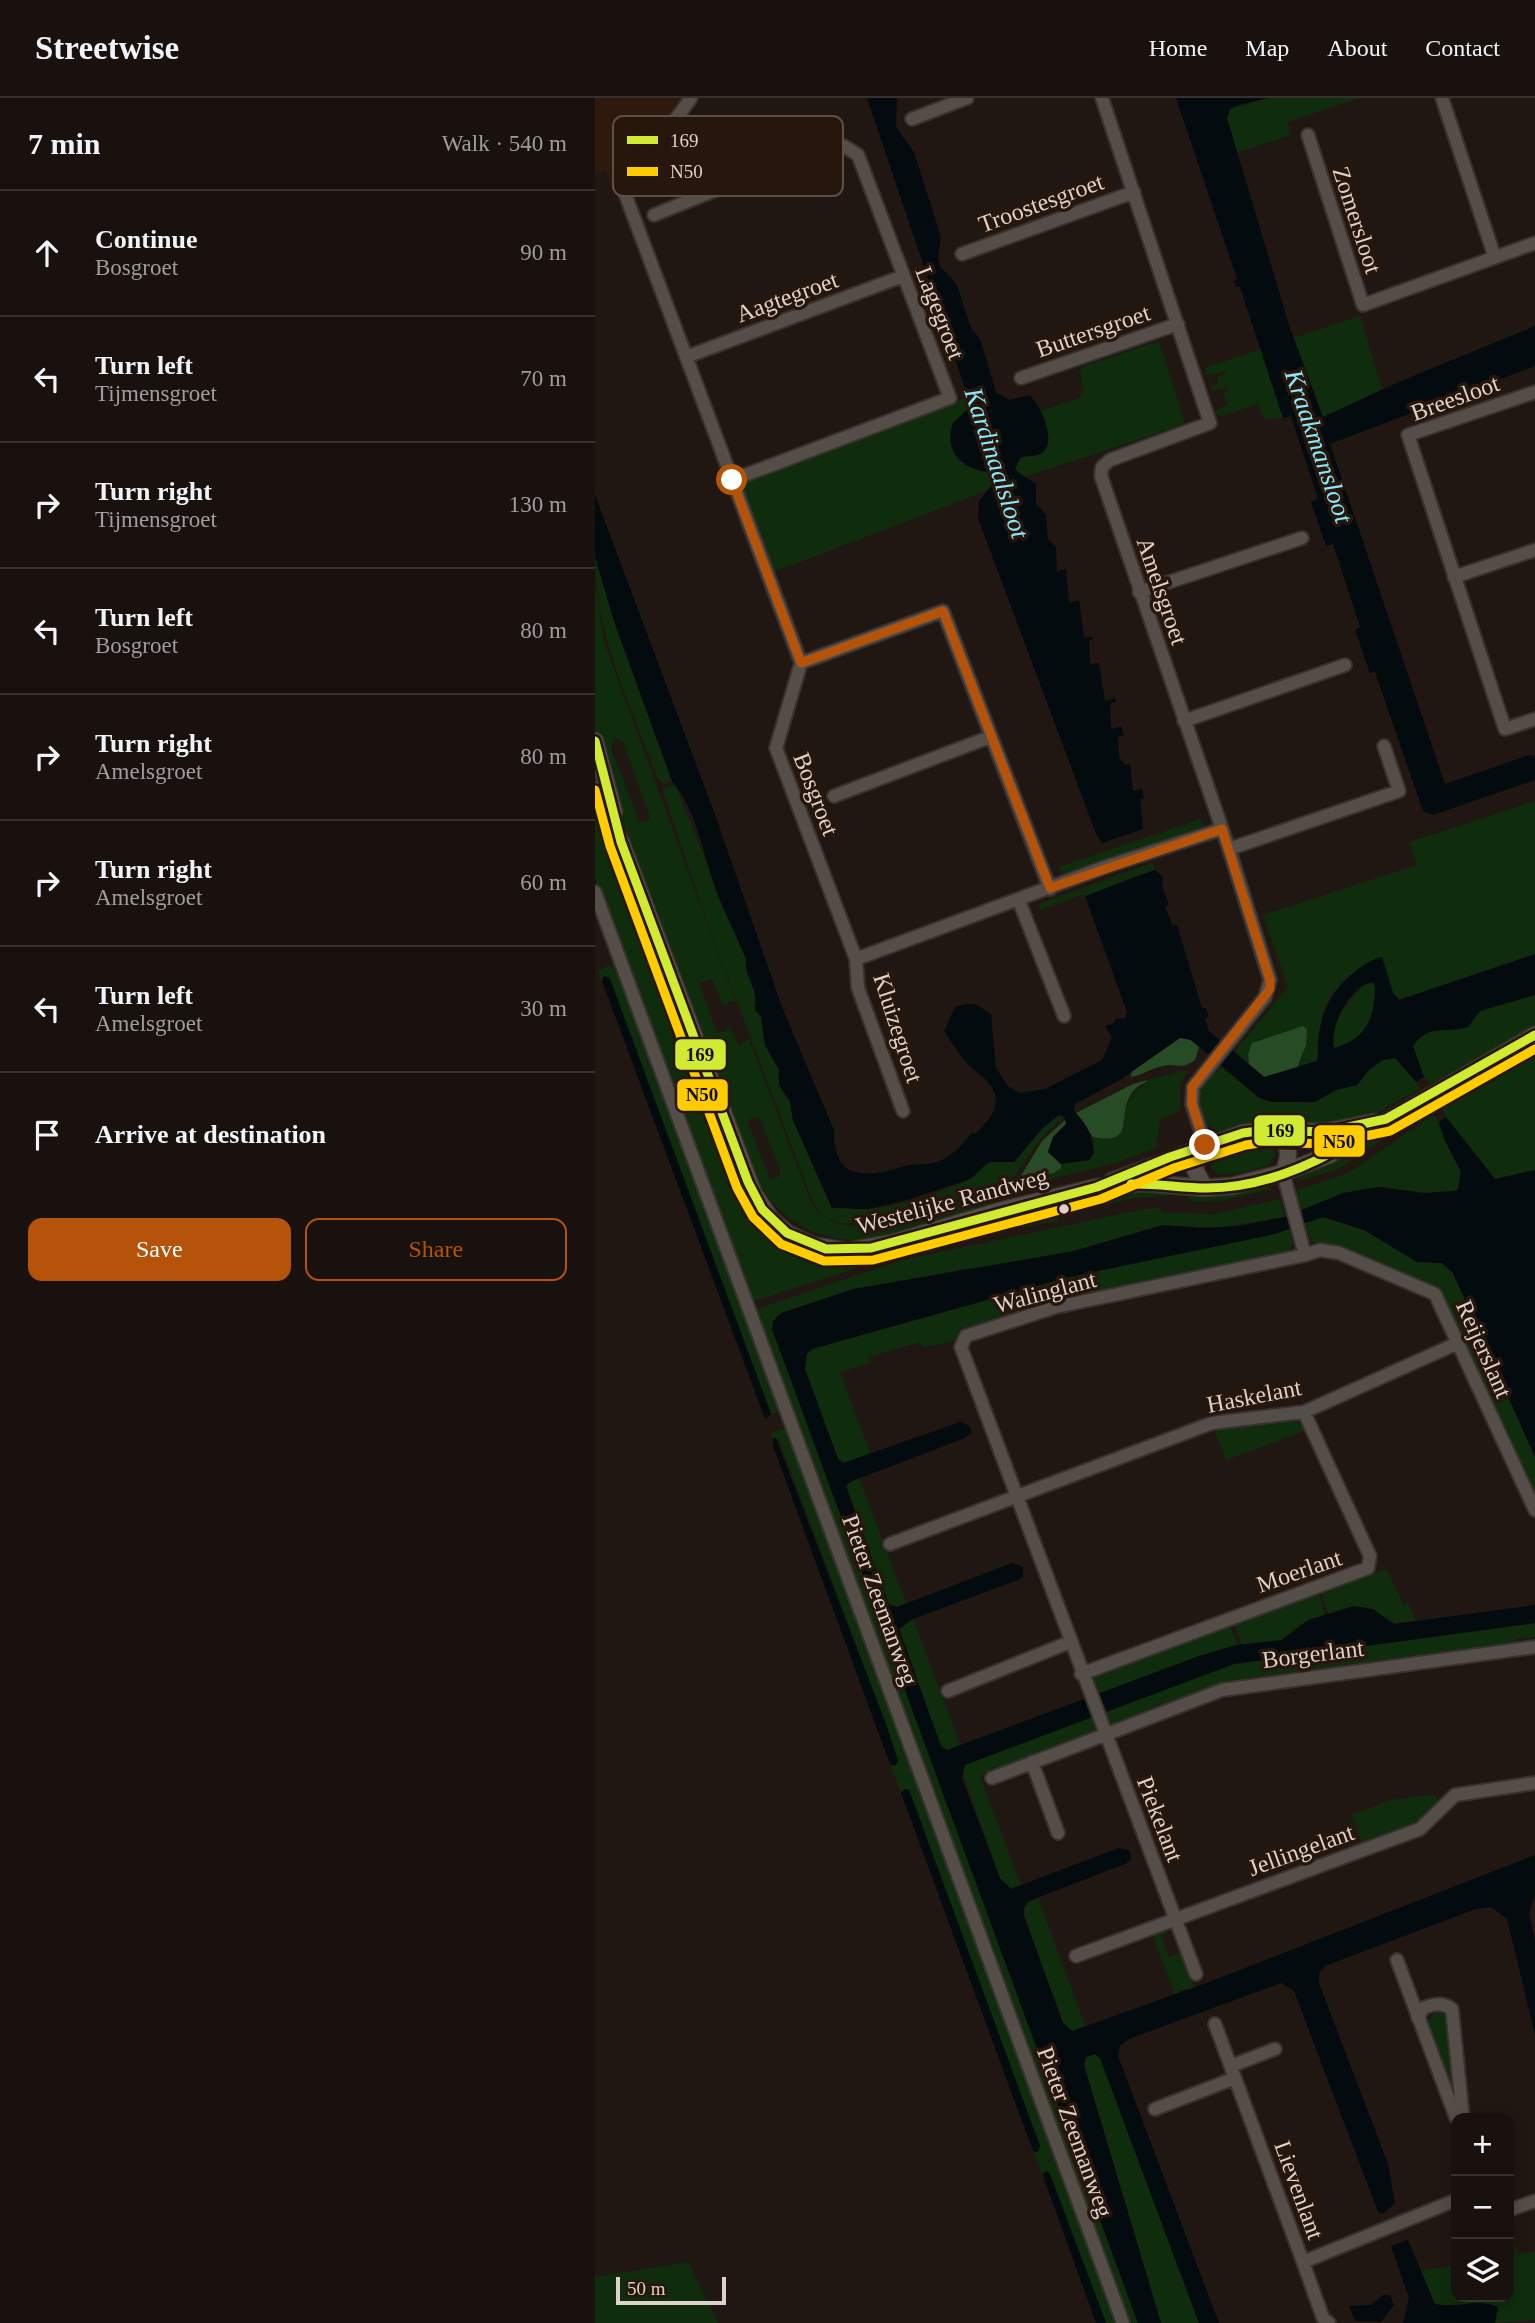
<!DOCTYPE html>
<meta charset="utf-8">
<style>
body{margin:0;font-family:Georgia,serif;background:#261f1c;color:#f1f3f6}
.controls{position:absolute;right:21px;bottom:21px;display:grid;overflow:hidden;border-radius:14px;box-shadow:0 4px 18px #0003}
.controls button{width:63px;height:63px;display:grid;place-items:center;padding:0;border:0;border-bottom:2px solid #37312e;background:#19110e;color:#f1f3f6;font:35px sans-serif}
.scale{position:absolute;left:21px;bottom:18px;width:110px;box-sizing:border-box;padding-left:7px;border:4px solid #ded1ca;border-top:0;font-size:19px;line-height:24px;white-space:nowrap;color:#ded1ca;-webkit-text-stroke:5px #27160c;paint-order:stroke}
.stop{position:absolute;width:21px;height:21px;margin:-16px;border:5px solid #b45309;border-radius:50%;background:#fff}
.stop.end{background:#b45309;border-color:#fff;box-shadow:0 2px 7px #0008}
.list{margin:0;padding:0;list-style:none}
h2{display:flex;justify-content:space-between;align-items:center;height:91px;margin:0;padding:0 28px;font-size:30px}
h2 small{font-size:23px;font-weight:400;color:#9f9d9e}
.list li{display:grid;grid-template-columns:46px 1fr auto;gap:21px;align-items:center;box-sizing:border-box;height:126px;padding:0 28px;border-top:2px solid #37312e}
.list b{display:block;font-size:26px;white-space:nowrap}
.list p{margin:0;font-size:23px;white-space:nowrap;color:#9f9d9e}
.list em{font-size:23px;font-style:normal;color:#9f9d9e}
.actions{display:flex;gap:14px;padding:21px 28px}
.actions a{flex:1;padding:16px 0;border:2px solid #b45309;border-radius:14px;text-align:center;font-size:24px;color:#b45309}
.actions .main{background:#b45309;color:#fff}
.icon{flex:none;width:38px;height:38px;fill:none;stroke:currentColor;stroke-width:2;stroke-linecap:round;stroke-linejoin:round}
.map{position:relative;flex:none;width:940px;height:2225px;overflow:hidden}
header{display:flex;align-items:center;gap:42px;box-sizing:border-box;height:98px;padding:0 35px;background:#19110e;border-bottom:2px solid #37312e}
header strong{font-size:33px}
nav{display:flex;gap:38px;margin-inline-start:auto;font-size:24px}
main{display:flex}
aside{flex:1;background:#19110e}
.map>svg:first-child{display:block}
</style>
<header>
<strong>Streetwise</strong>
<nav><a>Home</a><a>Map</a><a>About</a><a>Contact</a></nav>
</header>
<main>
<aside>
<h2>7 min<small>Walk · 540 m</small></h2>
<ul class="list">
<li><svg class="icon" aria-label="ahead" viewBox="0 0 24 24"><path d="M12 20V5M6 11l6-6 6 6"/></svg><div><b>Continue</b><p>Bosgroet</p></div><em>90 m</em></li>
<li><svg class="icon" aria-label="left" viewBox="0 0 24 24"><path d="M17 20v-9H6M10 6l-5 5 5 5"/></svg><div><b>Turn left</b><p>Tijmensgroet</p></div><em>70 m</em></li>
<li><svg class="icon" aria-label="right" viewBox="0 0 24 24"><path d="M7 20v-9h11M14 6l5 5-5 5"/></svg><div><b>Turn right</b><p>Tijmensgroet</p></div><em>130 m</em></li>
<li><svg class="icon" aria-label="left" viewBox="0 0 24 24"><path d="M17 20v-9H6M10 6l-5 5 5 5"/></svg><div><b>Turn left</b><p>Bosgroet</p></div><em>80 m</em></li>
<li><svg class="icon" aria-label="right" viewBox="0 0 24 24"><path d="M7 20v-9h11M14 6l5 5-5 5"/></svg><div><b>Turn right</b><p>Amelsgroet</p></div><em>80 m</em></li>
<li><svg class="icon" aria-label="right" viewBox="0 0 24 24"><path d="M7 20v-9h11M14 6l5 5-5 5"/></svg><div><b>Turn right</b><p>Amelsgroet</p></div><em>60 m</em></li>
<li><svg class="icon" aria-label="left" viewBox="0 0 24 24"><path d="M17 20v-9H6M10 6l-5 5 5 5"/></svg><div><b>Turn left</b><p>Amelsgroet</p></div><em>30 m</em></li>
<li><svg class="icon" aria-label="arrive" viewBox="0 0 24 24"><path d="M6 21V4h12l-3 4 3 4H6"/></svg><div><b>Arrive at destination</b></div></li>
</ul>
<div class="actions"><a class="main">Save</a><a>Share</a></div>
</aside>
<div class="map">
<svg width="940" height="2225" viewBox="0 0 940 2225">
<rect width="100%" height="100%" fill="#211712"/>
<path fill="#2e1a0c" d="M0 0H91L29 82 18 92 11 72 0 75Z"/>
<path fill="#0f2d0d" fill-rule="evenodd" d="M673 0H764L692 24 696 37 642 55 632 20 635 11Z
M765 218 787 291 728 320 699 240Z
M564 243 590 326 430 379 423 376 420 367 425 360 449 353 451 330 446 313 485 300 488 293 485 270Z
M666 251 688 320 669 321 663 306 626 318 618 315 632 306 629 294 633 293 632 290 617 293 613 280 618 288 623 286 622 279 631 276 630 273 612 277 610 270Z
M374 299 376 309 358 325 355 339 384 373 393 374 399 385 396 391 176 475 146 396 149 385Z
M0 459 20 526 77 683 69 686 63 680C36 609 0 536 0 459Z
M0 487 9 544 141 904 135 903 129 908 117 881 105 884 106 890 121 933 130 934 135 928 144 948 154 941 216 1105C246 1156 348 1109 391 1094 401 1090 411 1084 421 1080 430 1076 460 1083 466 1066L494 1062 499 1055 498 1039 505 1040 529 1028C528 1007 537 994 553 984L540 985 593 972 585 988V1012L565 1022 561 1050 517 1066 423 1089 424 1093C331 1133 215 1189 156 1071L25 719 0 632ZM19 640 28 644 55 719 53 724 44 723 16 651ZM162 1019 165 1021 185 1071V1078L175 1081 153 1026 155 1021Z
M80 687 151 861V871L163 898 159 909 166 919 170 947 184 972 183 980 189 997 195 1003 198 1022 233 1102C241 1105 251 1110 259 1111 290 1115 353 1092 381 1078 387 1059 403 1066 419 1064 432 1052 448 1016 469 1018L446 1040 420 1078 337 1110 280 1125H245L229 1119 218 1104 116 835 68 693 69 690Z
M0 701 145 1089C197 1208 290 1153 381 1127 402 1122 424 1123 445 1118L446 1123 462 1119 464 1123 334 1147 156 1204 0 781Z
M940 703V856L804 902 798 895 787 859C761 871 734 889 727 919 724 934 726 949 722 963L702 970 708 956 673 941H664L653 956 654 966 640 953 693 889 668 817 822 767 814 744Z
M606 721 609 730 606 732 468 780 464 769Z
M557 765 560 772 527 783 490 801 488 796 445 812 443 806Z
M13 868 22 869 186 1313 176 1316 15 881 13 878 7 883 3 873Z
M779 885C789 915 768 944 739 950 734 925 753 901 771 886Z
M940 897V929L835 986 824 972 818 948C831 929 844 931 865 931L885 913Z
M940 948V1072L900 1081 851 1019 843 1001Z
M801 960 817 975 825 991 782 1015 753 1025 627 1036 611 1026C602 1003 602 992 617 972L622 975 626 969 667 1002 714 1005 741 992 762 987 775 971 788 962Z
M833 1005 835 1010 743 1071 703 1083 705 1077Z
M839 1016 866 1074 863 1091C837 1102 810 1088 783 1089 755 1091 731 1104 705 1112L700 1096 703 1092 754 1075Z
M671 1046 680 1055 674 1067 637 1077 622 1076 616 1070V1060C629 1048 654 1045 671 1046Z
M669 1086 677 1091 625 1103 597 1104 589 1093Z
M540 1090 577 1092 574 1098 538 1100 493 1112 492 1107 474 1111 517 1094Z
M685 1101 690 1119 620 1130 568 1127 479 1153 394 1169 365 1171 181 1218 177 1231 543 2225H532L159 1212 307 1162 550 1111 566 1110V1115L620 1116Z
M728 1119 769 1132 822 1164 847 1165 858 1176 940 1359V1396L846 1194 745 1148 716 1144 709 1124Z
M694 1131 698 1146 692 1155 483 1199 478 1182 481 1200 448 1204V1208L370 1233 356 1244 328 1249 325 1244 273 1259 275 1265 245 1274 276 1357 253 1366 243 1361 210 1271 212 1256 217 1251 470 1180Z
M700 1321 712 1332 631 1362 619 1331Z
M186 1331 193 1333 522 2225H511L455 2076 452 2073 447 2076 438 2053 442 2054 445 2048 314 1692H307L306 1695 296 1668 303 1665 292 1629 184 1341H178L176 1335Z
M264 1380 311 1505 302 1509 293 1506 251 1395 253 1386Z
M787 1472H792L809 1508 813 1504 821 1523 795 1525C768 1507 766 1506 734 1516L726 1496Z
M723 1494 730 1517 704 1527 686 1542 647 1547 639 1524Z
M318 1521 366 1649 352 1652 346 1649 304 1536 306 1527Z
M940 1525V1539L920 1541V1544L652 1580 629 1585 567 1609 565 1606 516 1628 511 1612 639 1566Z
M634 1526 643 1547 604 1558 505 1597 497 1577Z
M496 1618 503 1633 385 1678 426 1787 416 1791 405 1780 367 1673 370 1667Z
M836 1697 841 1698 843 1706 826 1722 767 1745 762 1733 764 1728 761 1729 756 1717 796 1702Z
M443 1800 491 1930 477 1933 468 1925 429 1818 431 1806Z
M572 1831 573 1835 566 1838 574 1859 586 1855 599 1890 583 1893 580 1897 558 1838 530 1847Z
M841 1913 852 1917 861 1997 833 1925Z
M500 1956 505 1960 604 2225H566L489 1967 491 1959Z
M920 2145 923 2156 940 2154V2222L900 2225 876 2206 855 2210 839 2204 826 2173 861 2167V2199H914V2178L919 2176 917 2155Z
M93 2164 123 2225H0V2179Z"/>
<path fill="#274b24" d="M708 928 712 931 711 947 702 970 669 979 654 966 653 956 657 945Z
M584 940H593L604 949 600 962C586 973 580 964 568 968 556 970 548 977 536 979L537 973Z
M553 982C550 986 543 987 540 991 518 1015 545 1048 498 1039L481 1015 538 986Z
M470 1022 471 1026 458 1039 453 1054 466 1066V1070L459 1075 424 1081 447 1043Z"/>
<path fill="#030b0f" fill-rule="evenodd" d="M272 0H302L301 29 319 54 346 139 343 160 345 168 362 187 376 230 385 241 401 294 414 302 434 297C445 305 463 344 447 355 441 359 432 357 425 360L420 372 441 386V405L451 417 453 441 461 449 462 473 471 471 474 505 484 502 489 540 497 538 498 541 494 543 495 566 504 565 510 603 518 601V596L521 604 515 606 516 628 517 631 526 628 529 637 523 639 524 659 530 667 535 666 538 693 547 691 549 700 545 701 548 731 507 745 501 736 383 420 384 403 399 385 393 374C367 371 348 353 358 325L376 308Z
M581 0H673L640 8 635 11 632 20 695 230 728 319 806 283 940 228V268L735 346 850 686 934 657 940 658V682L838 717 828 713 780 574 775 575 760 532 765 529 738 446 731 448 716 404 723 401 696 318 688 320 645 189H641L639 183 642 181Z
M0 397 118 711 187 909 239 1032C238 1084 273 1080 310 1068 317 1066 324 1067 332 1066 352 1064 365 1050 377 1034L380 1036C407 1012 409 993 379 972 368 963 357 945 349 933L360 909C382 902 383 908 396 916L401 970 413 988 424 995 450 991 507 962 517 939 510 928 519 925 520 921 530 920 532 914 490 798 560 772 568 779 567 787 574 807 570 809 578 828 582 827 607 910H611L614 919 610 921 614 933 669 979 722 963C724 953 722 941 725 930 731 898 753 874 782 860L787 859 798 895 804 902 940 856V897L885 913 873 929C851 936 834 925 818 948L829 979 821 984 800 960 788 962 775 971 762 987 741 992 720 1004H677L663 999 596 942 585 940 525 982 480 1006 479 1013C492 1026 497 1036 499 1055L494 1062 466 1066 453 1054 458 1039 471 1026 470 1019 464 1017 447 1031 419 1064H394L375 1081 312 1102 274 1111 237 1110 198 1022 195 1003 184 987V972L170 947 166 919 160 912C164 888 149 881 151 861 142 839 131 818 122 795 109 760 102 712 77 683L20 526 0 459ZM777 884 780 888C780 919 771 942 739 950 734 929 754 889 777 884Z
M9 878 15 881 176 1316 170 1321 7 883Z
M851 1019 900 1081 940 1072V1359L858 1175 847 1165 822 1164 769 1132 728 1119 680 1136 470 1180 217 1251 212 1256 210 1271 243 1361 248 1365 365 1324 375 1328 376 1335 370 1340 255 1384 251 1388 294 1507 302 1509 417 1465 428 1469V1479L423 1482 318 1521 304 1531 346 1648 352 1652 604 1558 641 1547 687 1542 713 1522 759 1508 778 1511 799 1526 940 1507V1525L639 1566 370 1667 367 1680 405 1780 416 1791 524 1750 535 1753 536 1762 530 1766 434 1803 429 1809V1818L468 1925 477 1933 614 1884 940 1757V1796L934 1815 940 1843V1937L912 1821 896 1809 881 1811 730 1868 724 1875V1885L793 2066 800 2105 788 2116 783 2114 699 1893 686 1885 534 1941 525 1948 523 1958 624 2225H604L505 1960 500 1956 491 1959 489 1967 566 2225H543L177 1231 178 1223 186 1215 258 1191 479 1153 568 1127 607 1130 643 1128 690 1119 748 1095 783 1089 827 1095 859 1093 863 1091 866 1074 849 1041 844 1024Z
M181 1340 292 1629 303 1663 300 1668 295 1666 178 1348V1341Z
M310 1691 314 1692 445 2048 443 2054 438 2053 306 1695Z
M452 2073 455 2076 511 2225H501L449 2081 448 2075Z
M813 2142 840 2206C861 2211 884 2199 903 2209L900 2225H808L814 2200 796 2148Z
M788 2197H795L799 2207 786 2224 760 2223 754 2208 776 2207Z"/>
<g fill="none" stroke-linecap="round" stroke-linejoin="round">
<defs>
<path id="minor" d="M96 0 29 93 206 565 181 650 261 861 510 769 627 731
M507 0 615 325 515 362 507 369 506 378 634 751 675 882 670 899 598 989 597 1006 610 1047
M847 0 899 157
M317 21 372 0
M713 37 768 207 940 145
M68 41 133 87 249 48 263 57 355 300 137 382
M59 117 133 87
M367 156 539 94
M91 259 308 178
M426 280 583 226
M940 294 813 337 910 631 940 621
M859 479 940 452
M544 494 707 440
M206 565 348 513 455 791
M589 623 750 567
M239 698 395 639
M634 751 804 693 789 648
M0 794 528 2225
M424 803 469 918
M261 861 263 890 308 1013
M688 1075 710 1157 725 1152 744 1155 840 1196 940 1412
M295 1446 617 1325 709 1314 863 1245
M486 1576 773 1470 775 1458 709 1314
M353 1593 475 1544
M437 1664 463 1735
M397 1680 627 1592 940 1549
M481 1858 825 1731 860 1697 940 1685
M802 1862 861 2020
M601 1876 366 1249 371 1238 461 1209 710 1157
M823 1920 828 1910C839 1906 847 1904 857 1911L868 2020
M620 1926 708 2164 861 2102
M636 1968 680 1951
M560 2011 640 1980
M914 2112 940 2103
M708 2164 728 2220 734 2225"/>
<path id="tertiary" d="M0 643 19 714
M0 692 26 744 159 1096 176 1121 192 1135 217 1147 252 1153 297 1145 404 1113 502 1089 549 1085 610 1090 637 1088 688 1075 734 1057 940 937
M685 1032C694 1048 696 1058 688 1075
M610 1047 599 1070 610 1090
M517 1083 648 1035 671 1032 730 1034 779 1024"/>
</defs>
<use href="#minor" stroke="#38312d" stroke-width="16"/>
<use href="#tertiary" stroke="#38312d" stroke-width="19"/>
<use href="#minor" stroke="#544d48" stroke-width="12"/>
<use href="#tertiary" stroke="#544d48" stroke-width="16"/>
<defs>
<path id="bus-1" d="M0 643 26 744 153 1084 167 1111 192 1135 231 1151 276 1150 502 1089 575 1059 648 1035 671 1032 730 1034 791 1021 940 937
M536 1086C561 1085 586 1090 612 1090 665 1090 714 1069 759 1042"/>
<path id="bus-2" d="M0 692 15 748 142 1090 158 1119 186 1146 229 1163 278 1162 506 1101 579 1070 651 1047 672 1044 731 1046 795 1033 940 951"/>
</defs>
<use href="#bus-1" stroke="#27160c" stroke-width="14"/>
<use href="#bus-2" stroke="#27160c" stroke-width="14"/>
<use href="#bus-1" stroke="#d1ea32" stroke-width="9"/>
<use href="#bus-2" stroke="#fc0" stroke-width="9"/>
</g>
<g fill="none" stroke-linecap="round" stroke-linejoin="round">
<path stroke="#b45309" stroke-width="9" d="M137 382 206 565 348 513 455 790 627 731 675 882V891L597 989V1006L610 1047"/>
</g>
<circle fill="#ded1ca" stroke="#27160c" stroke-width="2.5" cx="469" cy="1111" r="6"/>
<g text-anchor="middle" stroke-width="7" stroke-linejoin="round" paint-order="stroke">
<g font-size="24" fill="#ded1ca" stroke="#27160c">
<text transform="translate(446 105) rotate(-20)" y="8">Troostesgroet</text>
<text transform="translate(762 122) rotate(72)" y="8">Zomersloot</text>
<text transform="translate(192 199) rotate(-20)" y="8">Aagtegroet</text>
<text transform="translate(345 215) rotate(69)" y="8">Lagegroet</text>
<text transform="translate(498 233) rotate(-19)" y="8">Buttersgroet</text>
<text transform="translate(860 300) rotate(-20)" y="8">Breesloot</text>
<text transform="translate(567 493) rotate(71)" y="8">Amelsgroet</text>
<text transform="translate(221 696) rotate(69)" y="8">Bosgroet</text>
<text transform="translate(303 930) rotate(72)" y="8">Kluizegroet</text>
<text transform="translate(357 1103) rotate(-15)" y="8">Westelijke Randweg</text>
<text transform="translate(450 1194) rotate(-15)" y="8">Walinglant</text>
<text transform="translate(889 1251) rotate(66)" y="8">Reijerslant</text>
<text transform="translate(659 1298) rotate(-11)" y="8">Haskelant</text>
<text transform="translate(704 1473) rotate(-19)" y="8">Moerlant</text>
<text transform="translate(285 1502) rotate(70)" y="8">Pieter Zeemanweg</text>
<text transform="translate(718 1556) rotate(-7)" y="8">Borgerlant</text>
<text transform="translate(565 1721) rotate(69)" y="8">Piekelant</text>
<text transform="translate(706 1752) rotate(-20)" y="8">Jellingelant</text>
<text transform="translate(480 2034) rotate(70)" y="8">Pieter Zeemanweg</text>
<text transform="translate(704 2092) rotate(70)" y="8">Lievenlant</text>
</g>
<g font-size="26" font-style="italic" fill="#8ae8fc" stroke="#27160c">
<text transform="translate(724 348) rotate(71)" y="9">Kraakmansloot</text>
<text transform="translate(402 365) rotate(72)" y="9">Kardinaalsloot</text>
</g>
</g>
<rect x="18" y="18" width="230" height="80" rx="10" fill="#27160c" stroke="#5e4e45" stroke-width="2"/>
<rect x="32" y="38" width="31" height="8" fill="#d1ea32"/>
<rect x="32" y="69" width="31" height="9" fill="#fc0"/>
<g font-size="19" fill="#ded1ca">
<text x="75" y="49">169</text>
<text x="75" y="80">N50</text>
</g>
<g stroke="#27160c" stroke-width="2.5">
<rect x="79" y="940" width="53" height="33" rx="7" fill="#d1ea32"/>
<rect x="81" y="980" width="53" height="34" rx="7" fill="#fc0"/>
<rect x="658" y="1016" width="53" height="33" rx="7" fill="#d1ea32"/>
<rect x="718" y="1026" width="53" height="34" rx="7" fill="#fc0"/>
</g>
<g font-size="19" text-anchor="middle" font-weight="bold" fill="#111">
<text x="105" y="963">169</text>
<text x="107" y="1003">N50</text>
<text x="685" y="1039">169</text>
<text x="744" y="1050">N50</text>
</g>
</svg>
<div class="controls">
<button>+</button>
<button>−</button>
<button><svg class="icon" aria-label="layers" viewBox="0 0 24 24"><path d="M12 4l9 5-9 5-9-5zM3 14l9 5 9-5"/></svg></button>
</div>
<div class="scale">50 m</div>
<div class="stop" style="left:137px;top:382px"></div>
<div class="stop end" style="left:610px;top:1047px"></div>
</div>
</main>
